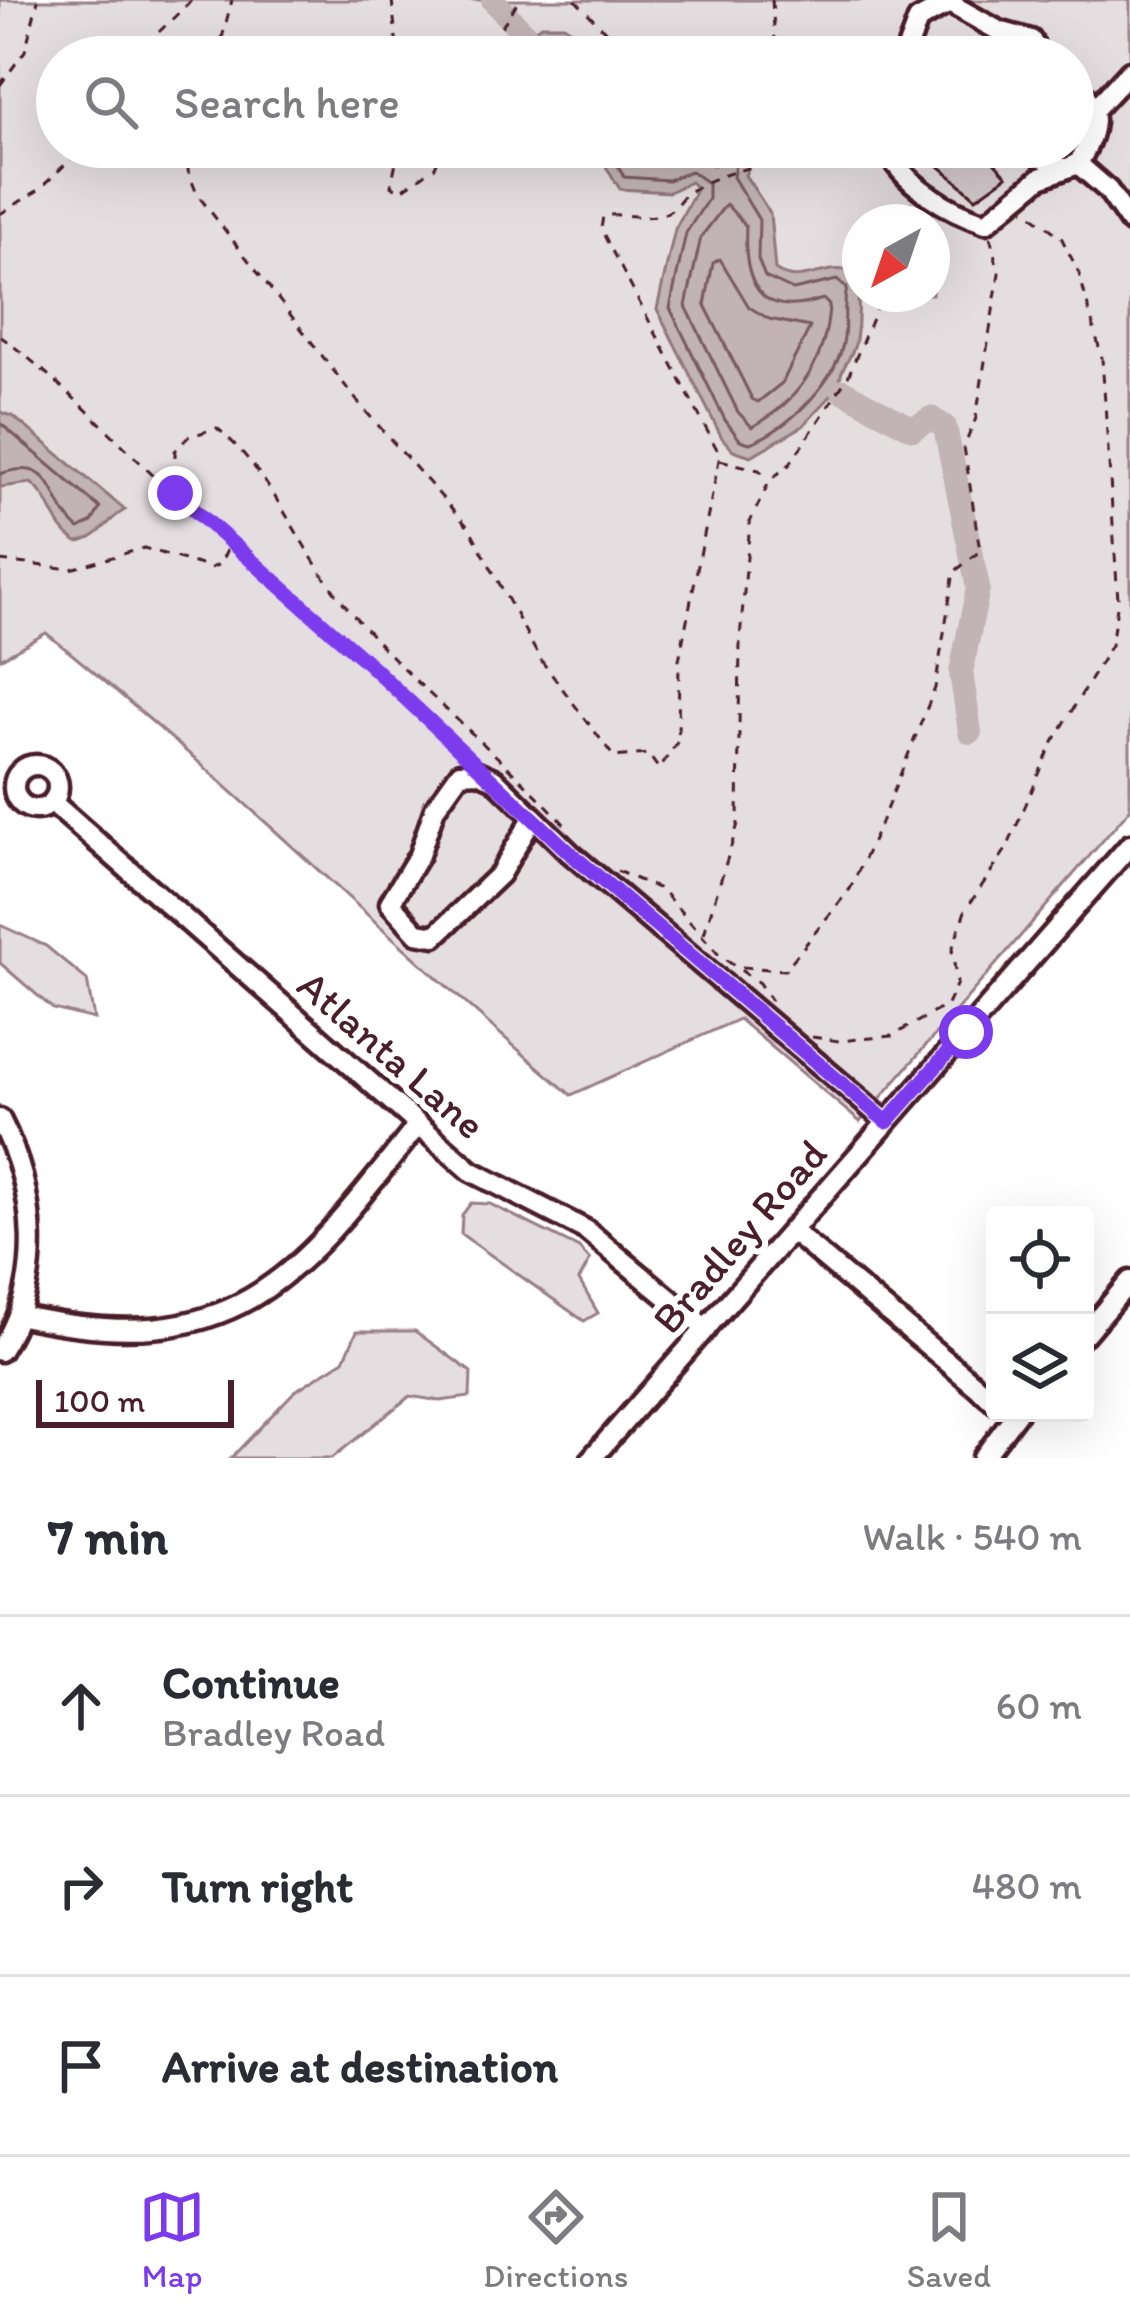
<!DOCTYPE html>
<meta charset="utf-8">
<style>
body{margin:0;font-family:Itim,sans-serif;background:#f7f7f7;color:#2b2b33}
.controls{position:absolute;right:36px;bottom:36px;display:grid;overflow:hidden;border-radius:12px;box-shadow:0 12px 48px #0002}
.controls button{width:108px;height:108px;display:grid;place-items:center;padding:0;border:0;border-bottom:3px solid #e1e1e2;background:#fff;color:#2b2b33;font:60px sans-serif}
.compass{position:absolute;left:842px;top:204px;width:108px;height:108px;border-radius:50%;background:#fff;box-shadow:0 12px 48px #0002;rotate:220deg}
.scale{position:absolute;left:36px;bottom:30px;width:198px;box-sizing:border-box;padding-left:12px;border:6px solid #4a1f2b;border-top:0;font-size:33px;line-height:42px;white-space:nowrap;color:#4a1f2b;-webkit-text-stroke:9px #fff;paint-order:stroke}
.stop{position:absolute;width:36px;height:36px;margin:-27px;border:9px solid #7c3aed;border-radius:50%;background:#fff}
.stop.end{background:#7c3aed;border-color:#fff;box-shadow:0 3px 12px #0008}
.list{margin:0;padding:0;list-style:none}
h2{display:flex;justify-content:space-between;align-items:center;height:156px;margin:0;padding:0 48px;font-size:51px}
h2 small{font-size:39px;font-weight:400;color:#7c7c81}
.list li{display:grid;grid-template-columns:78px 1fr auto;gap:36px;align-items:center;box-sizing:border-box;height:180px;padding:0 48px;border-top:3px solid #e1e1e2}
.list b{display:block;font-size:45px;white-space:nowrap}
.list p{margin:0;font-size:39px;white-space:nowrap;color:#7c7c81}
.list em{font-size:39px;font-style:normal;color:#7c7c81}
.icon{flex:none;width:66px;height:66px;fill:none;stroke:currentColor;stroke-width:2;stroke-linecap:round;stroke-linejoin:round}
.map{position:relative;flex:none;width:1130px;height:1458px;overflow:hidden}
.search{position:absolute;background:#fff;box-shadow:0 12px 48px #0002;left:36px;right:36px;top:36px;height:132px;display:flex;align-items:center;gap:30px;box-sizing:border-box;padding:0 42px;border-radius:66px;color:#7c7c81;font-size:45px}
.sheet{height:696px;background:#fff}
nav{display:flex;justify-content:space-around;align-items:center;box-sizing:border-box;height:168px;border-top:3px solid #e1e1e2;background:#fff;font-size:33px;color:#7c7c81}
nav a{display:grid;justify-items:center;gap:6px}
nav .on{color:#7c3aed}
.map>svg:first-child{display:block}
</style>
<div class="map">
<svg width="1130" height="1458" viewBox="0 0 1130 1458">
<rect width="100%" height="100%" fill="#fff"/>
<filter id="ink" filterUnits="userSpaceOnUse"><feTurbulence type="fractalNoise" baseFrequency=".00833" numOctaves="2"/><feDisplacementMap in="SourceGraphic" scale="24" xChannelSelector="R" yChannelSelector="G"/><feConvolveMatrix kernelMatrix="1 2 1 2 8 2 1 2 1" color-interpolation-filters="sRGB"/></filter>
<g filter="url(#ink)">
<path fill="#e5dee0" stroke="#987e86" stroke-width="3" fill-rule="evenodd" d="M0 0H1130V809L860 1122 739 1019 571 1095C393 945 228 779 46 633L0 659ZM57 57H1073V147H57ZM860 222H932V294H860Z
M0 925 46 946 87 980 94 1019 53 1009 0 963Z
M471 1203 490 1204 579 1248 590 1260 579 1280 598 1313 584 1321 461 1234 462 1215Z
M357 1331H415L471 1372 470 1397 440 1401 410 1396 332 1458H231L295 1391 344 1360Z"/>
<path fill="#c1b3b6" stroke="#91787e" stroke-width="3" d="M542 25H564L607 57H516L524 34Z
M594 147H758L745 175 770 213 775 270C800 288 823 263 851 271 861 286 859 321 856 340 854 357 838 368 840 386L803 426 751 456 733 450 722 438 657 309 675 229 697 188 690 182 669 192 620 189Z
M0 412 13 416 125 510C107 519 99 540 77 542 52 528 53 499 31 483L0 487Z"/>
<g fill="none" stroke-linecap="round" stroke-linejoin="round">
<path stroke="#7a5a63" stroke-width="3" d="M608 147 624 177 668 180 691 171 708 183V199L686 233 670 308 725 420 740 440 750 443C788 430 840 378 844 337 846 320 843 304 847 288L837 280 793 290 765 277 758 259 759 220 733 177 736 158 746 147
M626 147 636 163 664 165 689 156 714 165 725 147
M726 204 746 226C743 281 758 321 823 299L829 305C827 358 800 401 752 427L738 412 686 306 701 237Z
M720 259 749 307 769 319 810 327 782 383 758 402 752 399 705 305 713 263Z
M0 423 100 508 92 522 79 529C48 505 58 454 0 474"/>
<path stroke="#c1b3b6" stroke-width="24" d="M493 0 546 57
M843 391 913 429 931 418 945 427 978 588 961 672 970 732"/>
</g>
<path fill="#d2c7cb" stroke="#4a1f2b" stroke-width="3" d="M936 147H994V162L1007 176 976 198 932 160Z"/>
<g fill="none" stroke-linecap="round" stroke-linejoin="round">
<defs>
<path id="minor" d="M904 57 918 20 949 3 999 31 1031 40 1040 57
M1073 85C1106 108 1094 135 1078 164
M1094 110 1130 71
M886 147C901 183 949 212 986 223L1040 178 1078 164 1108 190 1130 222
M1025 147 1060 167
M14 787a22 22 0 1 1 44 0a22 22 0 1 1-44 0Z
M53 803 471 1171 586 1230 706 1329
M533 818 500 874 435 936 417 933 390 903 419 855 435 808 460 773 478 772 494 779 570 853 887 1122
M0 1119C37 1192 45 1281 0 1351
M792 1231 995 1402
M22 1316C235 1362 295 1281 417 1126
M1085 1334 1130 1281
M592 1458 1130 845
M983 1458 1017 1413"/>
</defs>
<use href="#minor" stroke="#4a1f2b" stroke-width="27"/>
<path stroke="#4a1f2b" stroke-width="3" stroke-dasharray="9 9" stroke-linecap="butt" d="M392 0 398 57
M575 0 631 57
M772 0 776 57
M133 57 192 0
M217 57 232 0
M482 57 519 0
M0 85 25 51 38 0
M190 147 188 171 197 194 361 406 470 529 540 659 614 757 648 754 659 769 678 741 679 660 720 455 609 245 601 229 603 216C622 212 642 220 660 215 676 212 677 200 689 192 734 162 813 157 866 153
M399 147 391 186 402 190 435 167 444 147
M859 147 872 155
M0 214 40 189 83 147
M902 222 911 202
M0 336C77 393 140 466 210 530 295 606 388 673 465 757
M720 460 759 470 769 479
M175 493V451L188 437 217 428C274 475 297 546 342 601 409 684 494 747 565 825
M0 561 71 569 144 548 211 568 220 564 229 545
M617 871 662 890 719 955 759 983 771 1001
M704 934 738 824 740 639 750 522 770 480 789 465 848 377 882 294
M742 967 785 970 850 889 880 825 935 688 954 572 980 551 964 447 976 418 999 273 990 236
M812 1037 839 1041 892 1036 947 1005 957 983 952 950 965 911 1007 848 1052 744 1111 645 1118 600 1102 358 1079 273 1061 237 1024 209"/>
<use href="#minor" stroke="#fff" stroke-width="18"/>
</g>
</g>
<g fill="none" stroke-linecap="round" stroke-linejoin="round" filter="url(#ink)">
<path stroke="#7c3aed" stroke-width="15" d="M175 493 368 663 570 853 887 1122 966 1032"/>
</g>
<g text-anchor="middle" stroke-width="12" stroke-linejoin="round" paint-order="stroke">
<g font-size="42" fill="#4a1f2b" stroke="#fff">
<text transform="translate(392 1054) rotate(41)" y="15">Atlanta Lane</text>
<text transform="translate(739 1236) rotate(-49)" y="15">Bradley Road</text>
</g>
</g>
</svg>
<div class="controls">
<button><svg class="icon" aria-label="locate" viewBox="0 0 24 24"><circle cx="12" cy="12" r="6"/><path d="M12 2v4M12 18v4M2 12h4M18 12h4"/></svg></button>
<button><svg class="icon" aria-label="layers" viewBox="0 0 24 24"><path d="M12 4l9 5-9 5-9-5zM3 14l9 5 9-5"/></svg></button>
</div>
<svg class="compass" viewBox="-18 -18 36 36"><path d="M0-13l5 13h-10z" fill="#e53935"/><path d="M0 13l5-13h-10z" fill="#7c7c81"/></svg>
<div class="scale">100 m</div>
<div class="stop" style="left:966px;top:1032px"></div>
<div class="stop end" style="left:175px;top:493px"></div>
<div class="search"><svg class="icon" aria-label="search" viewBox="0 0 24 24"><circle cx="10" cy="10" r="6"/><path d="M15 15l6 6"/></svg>Search here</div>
</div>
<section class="sheet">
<h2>7 min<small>Walk · 540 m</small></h2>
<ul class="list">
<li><svg class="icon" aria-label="ahead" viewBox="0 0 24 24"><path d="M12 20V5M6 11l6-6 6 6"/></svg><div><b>Continue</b><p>Bradley Road</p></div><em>60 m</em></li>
<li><svg class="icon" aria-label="right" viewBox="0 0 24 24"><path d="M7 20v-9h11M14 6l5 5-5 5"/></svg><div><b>Turn right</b></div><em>480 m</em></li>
<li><svg class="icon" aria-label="arrive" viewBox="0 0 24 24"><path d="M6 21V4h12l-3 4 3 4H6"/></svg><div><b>Arrive at destination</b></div></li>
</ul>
</section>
<nav>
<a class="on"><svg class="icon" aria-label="map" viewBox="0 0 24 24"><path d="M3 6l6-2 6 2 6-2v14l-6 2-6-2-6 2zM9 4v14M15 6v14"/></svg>Map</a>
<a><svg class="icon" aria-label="directions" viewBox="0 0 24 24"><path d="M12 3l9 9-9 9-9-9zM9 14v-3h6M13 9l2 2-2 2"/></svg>Directions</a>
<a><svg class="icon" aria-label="saved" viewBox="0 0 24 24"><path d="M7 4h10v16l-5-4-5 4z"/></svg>Saved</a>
</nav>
